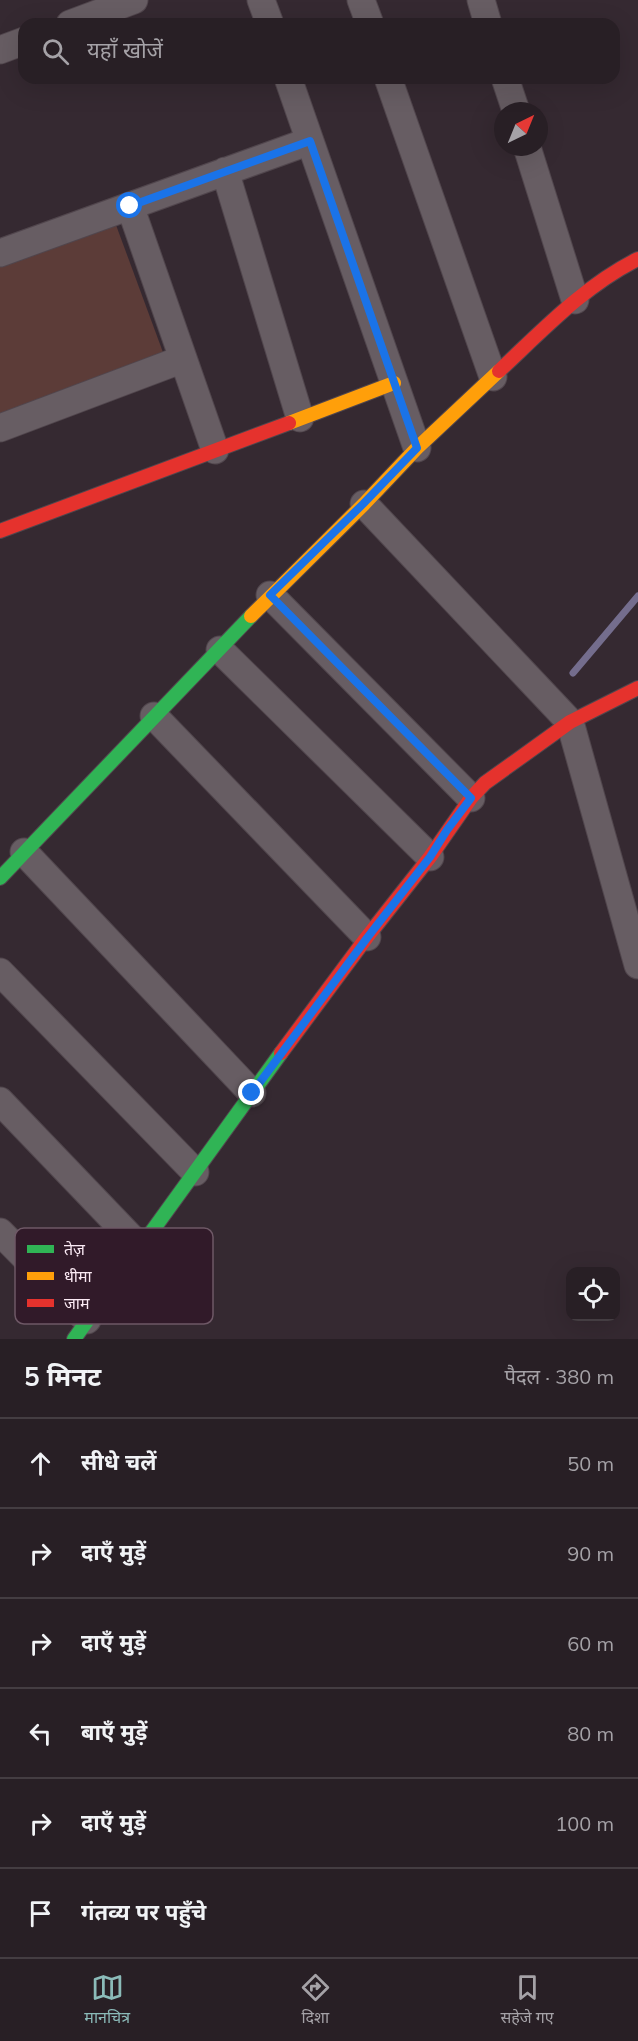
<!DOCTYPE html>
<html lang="hi">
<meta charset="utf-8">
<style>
body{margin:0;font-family:Mulish,"Noto Sans Devanagari",sans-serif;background:#30272d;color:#f1f3f6}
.controls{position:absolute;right:18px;bottom:18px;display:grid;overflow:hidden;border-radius:12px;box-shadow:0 6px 24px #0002}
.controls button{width:54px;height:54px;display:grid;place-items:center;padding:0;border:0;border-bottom:2px solid #443d42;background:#281f25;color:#f1f3f6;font:30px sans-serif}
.compass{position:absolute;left:494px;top:102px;width:54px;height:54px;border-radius:50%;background:#281f25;box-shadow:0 6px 24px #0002;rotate:43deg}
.stop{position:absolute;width:18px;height:18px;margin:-14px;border:4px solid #1a73e8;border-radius:50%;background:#fff}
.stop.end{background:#1a73e8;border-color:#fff;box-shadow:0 2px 6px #0008}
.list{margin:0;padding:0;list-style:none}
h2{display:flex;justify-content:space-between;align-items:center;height:78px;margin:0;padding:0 24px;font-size:26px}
h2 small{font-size:20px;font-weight:400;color:#a5a2a7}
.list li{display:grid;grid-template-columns:39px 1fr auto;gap:18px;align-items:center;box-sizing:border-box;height:90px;padding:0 24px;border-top:2px solid #443d42}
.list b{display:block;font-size:22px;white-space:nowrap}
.list em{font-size:20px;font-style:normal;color:#a5a2a7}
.icon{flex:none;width:33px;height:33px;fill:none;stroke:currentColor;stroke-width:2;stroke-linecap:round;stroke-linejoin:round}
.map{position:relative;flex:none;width:638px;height:1339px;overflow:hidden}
.search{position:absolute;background:#281f25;box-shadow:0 6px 24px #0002;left:18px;right:18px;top:18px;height:66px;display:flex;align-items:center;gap:15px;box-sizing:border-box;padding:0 21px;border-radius:18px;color:#a5a2a7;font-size:22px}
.sheet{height:618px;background:#281f25}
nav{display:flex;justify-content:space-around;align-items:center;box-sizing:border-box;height:84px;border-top:2px solid #443d42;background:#281f25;font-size:16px;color:#a5a2a7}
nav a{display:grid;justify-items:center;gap:3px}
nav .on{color:#8bbbb9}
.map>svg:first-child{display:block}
</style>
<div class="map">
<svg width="638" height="1339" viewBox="0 0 638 1339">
<rect width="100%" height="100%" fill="#352931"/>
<path fill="#5c3c38" d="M116 225 164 355 0 414V266Z"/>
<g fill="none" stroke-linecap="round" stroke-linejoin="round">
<path stroke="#746d8d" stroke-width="7" d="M573 673 638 596"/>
<defs>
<path id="street" d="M261 0 270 24
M361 0 370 24
M481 0 488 24
M70 24 134 0
M0 50 24 41
M288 78 417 448
M388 78 493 377
M505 78 516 111
M527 147 575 300
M225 171 300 418
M130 206 215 450
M0 253 310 141
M0 428 183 359
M364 504 570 722 638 965
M270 595 471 798
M220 650 430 857
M154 716 367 937
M24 852 252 1093
M0 972 195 1172
M0 1101 140 1247
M0 1232 87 1320"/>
<path id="fast" d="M0 878 251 616
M74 1339 281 1053"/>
<path id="slow" d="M289 423 394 383
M251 616 364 504 417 448 499 371"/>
<path id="jam" d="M499 371C543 330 584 286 638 259
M0 531 289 423
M281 1053 367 937 430 857 471 798 485 783 570 722 638 688"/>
</defs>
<use href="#street" stroke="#51464d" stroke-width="29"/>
<use href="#fast" stroke="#51464d" stroke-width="16"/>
<use href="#slow" stroke="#51464d" stroke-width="16"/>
<use href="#jam" stroke="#51464d" stroke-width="16"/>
<use href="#street" stroke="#675d63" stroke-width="27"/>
<use href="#fast" stroke="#30b455" stroke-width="14"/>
<use href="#slow" stroke="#ff9f0a" stroke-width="14"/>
<use href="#jam" stroke="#e5322d" stroke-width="14"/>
</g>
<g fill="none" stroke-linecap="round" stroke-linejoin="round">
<path stroke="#1a73e8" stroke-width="8" d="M130 206 310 141 417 448 363 504 270 595 471 798 447 830 430 857 367 938 252 1093"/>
</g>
<rect x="15" y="1228" width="198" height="96" rx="9" fill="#311a29" stroke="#6e5866" stroke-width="1.5"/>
<rect x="27" y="1245" width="27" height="8" fill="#30b455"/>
<rect x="27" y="1272" width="27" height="8" fill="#ff9f0a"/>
<rect x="27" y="1299" width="27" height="8" fill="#e5322d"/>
<g font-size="16" fill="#fbeaf4">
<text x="64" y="1255">तेज़</text>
<text x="64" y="1282">धीमा</text>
<text x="64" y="1309">जाम</text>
</g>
</svg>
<div class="controls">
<button><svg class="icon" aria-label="locate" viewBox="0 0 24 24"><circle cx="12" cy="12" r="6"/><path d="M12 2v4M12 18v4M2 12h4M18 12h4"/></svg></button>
</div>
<svg class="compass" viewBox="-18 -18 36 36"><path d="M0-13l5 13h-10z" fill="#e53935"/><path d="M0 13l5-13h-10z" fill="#a5a2a7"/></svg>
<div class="stop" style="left:130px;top:206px"></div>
<div class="stop end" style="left:252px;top:1093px"></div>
<div class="search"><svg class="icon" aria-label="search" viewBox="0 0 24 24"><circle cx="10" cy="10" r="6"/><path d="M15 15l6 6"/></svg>यहाँ खोजें</div>
</div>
<section class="sheet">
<h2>5 मिनट<small>पैदल · 380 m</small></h2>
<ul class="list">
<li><svg class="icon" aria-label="ahead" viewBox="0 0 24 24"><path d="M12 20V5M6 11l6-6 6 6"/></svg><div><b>सीधे चलें</b></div><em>50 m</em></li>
<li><svg class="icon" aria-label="right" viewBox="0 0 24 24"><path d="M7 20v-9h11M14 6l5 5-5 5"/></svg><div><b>दाएँ मुड़ें</b></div><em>90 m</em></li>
<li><svg class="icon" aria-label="right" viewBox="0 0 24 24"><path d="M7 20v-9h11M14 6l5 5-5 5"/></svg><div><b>दाएँ मुड़ें</b></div><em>60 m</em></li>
<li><svg class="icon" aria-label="left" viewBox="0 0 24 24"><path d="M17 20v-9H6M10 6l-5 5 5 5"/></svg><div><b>बाएँ मुड़ें</b></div><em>80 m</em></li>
<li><svg class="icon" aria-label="right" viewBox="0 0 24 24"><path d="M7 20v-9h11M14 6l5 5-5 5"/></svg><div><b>दाएँ मुड़ें</b></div><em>100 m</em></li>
<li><svg class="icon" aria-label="arrive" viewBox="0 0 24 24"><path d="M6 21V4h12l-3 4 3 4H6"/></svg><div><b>गंतव्य पर पहुँचे</b></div></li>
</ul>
</section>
<nav>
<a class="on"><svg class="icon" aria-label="map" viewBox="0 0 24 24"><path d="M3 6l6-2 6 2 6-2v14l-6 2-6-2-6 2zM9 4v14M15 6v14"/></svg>मानचित्र</a>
<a><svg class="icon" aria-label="directions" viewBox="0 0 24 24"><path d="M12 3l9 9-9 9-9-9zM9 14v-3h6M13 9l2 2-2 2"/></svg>दिशा</a>
<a><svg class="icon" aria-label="saved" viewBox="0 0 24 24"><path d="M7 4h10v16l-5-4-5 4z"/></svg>सहेजे गए</a>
</nav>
